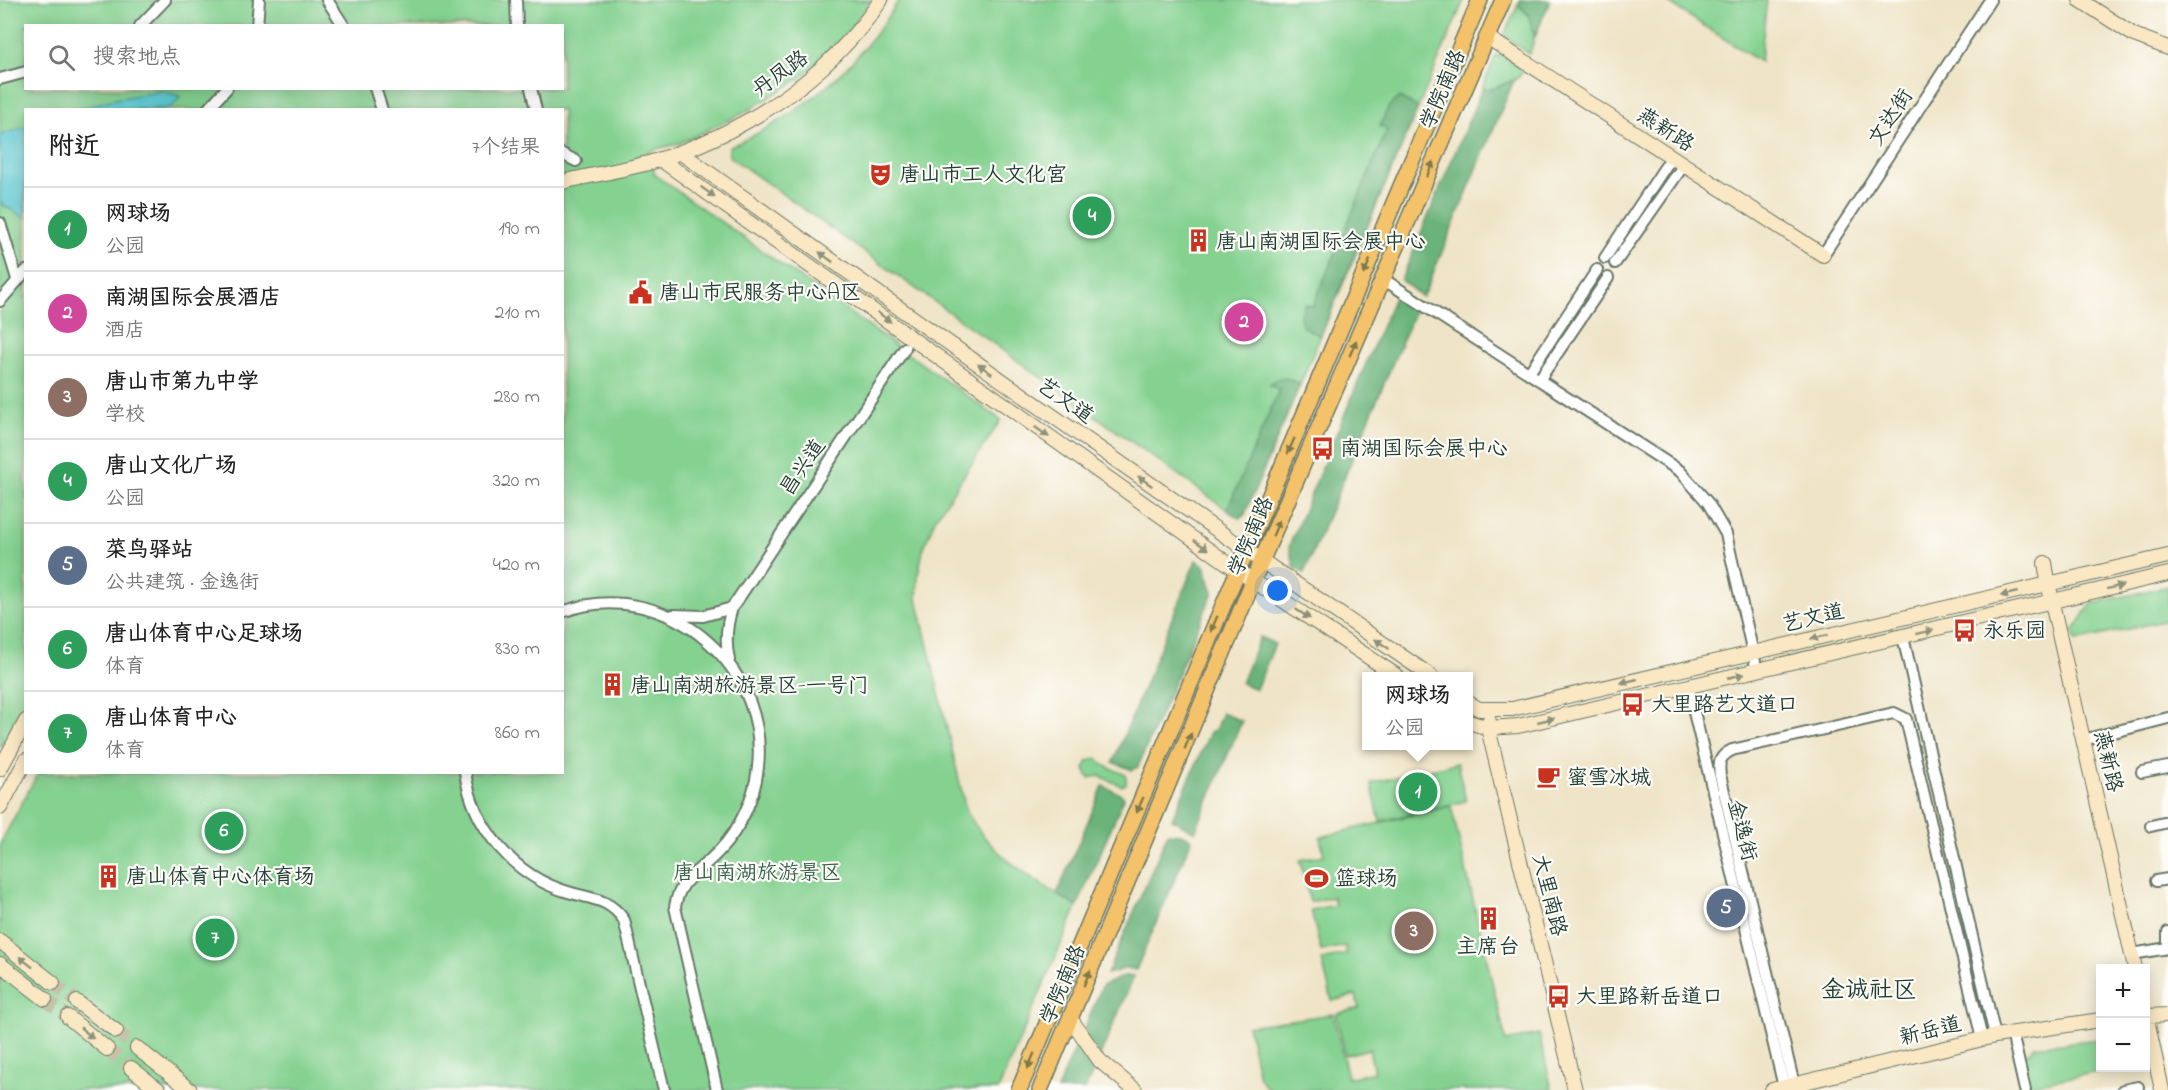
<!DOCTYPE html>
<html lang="zh">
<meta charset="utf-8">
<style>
body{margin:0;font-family:"Indie Flower","LXGW WenKai TC",sans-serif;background:#f2f2f2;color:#222}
.controls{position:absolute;right:18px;bottom:18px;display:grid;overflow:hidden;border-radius:0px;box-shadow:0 3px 15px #0003}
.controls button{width:54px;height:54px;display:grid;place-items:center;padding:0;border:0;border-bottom:2px solid #e0e0e0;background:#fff;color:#222;font:30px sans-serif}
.you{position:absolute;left:1278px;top:591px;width:21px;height:21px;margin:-15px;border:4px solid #fff;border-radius:50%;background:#1a73e8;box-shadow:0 0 0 9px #1a73e833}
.badge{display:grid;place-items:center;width:39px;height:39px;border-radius:50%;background:#0b8043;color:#fff;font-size:20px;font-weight:700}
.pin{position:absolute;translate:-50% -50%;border:3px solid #fff;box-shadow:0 2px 6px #0006}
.popup{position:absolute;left:1362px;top:672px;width:111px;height:78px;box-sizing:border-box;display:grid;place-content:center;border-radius:0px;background:#fff;filter:drop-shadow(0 2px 4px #0005);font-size:20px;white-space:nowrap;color:#767676}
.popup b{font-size:22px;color:#222}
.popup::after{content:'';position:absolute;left:50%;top:100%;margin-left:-12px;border:12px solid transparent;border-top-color:#fff}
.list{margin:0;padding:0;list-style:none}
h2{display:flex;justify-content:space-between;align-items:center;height:78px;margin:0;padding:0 24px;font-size:26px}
h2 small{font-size:20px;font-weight:400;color:#767676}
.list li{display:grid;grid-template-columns:39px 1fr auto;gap:18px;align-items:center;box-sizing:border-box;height:84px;padding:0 24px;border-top:2px solid #e0e0e0}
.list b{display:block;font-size:22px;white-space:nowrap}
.list p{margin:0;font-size:20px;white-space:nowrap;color:#767676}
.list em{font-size:20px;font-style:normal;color:#767676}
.icon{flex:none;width:33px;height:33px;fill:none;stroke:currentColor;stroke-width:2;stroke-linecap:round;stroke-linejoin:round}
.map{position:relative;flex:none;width:2168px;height:1090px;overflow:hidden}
.search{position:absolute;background:#fff;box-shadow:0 3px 15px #0003;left:24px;top:24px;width:540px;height:66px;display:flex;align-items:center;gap:15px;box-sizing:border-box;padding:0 21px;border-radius:0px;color:#767676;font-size:22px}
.panel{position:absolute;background:#fff;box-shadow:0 3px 15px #0003;left:24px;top:108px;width:540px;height:666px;border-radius:0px}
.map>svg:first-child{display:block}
</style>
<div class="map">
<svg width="2168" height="1090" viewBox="0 0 2168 1090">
<rect width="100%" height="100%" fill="#fdfcf7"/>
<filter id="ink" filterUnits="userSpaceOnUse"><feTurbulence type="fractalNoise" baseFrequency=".0167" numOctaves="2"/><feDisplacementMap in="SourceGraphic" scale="12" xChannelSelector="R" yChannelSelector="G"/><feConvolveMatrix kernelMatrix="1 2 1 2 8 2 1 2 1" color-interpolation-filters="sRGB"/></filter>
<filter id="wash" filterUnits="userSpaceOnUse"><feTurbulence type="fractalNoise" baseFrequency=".008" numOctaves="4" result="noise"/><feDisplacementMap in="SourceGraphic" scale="24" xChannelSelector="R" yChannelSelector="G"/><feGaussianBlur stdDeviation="1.35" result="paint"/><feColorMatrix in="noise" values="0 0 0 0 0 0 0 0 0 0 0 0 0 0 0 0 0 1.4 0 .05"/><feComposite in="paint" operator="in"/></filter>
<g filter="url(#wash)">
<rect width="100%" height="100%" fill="#efe4c7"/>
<path fill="#84d190" stroke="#528762" stroke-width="1.5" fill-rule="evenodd" d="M0 0H871L850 30 801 78 744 113 678 144 649 151 655 175 1001 420 935 519 923 550 918 575 917 599 966 810C991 857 1034 879 1077 907L998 1090H0V844L38 773 562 772V110H26V700L0 748ZM26 26H562V88H26Z
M899 0H1464L1244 516 1239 518 729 156V147C804 114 856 69 899 0Z
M1664 0H1767L1760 62Z
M1518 5C1534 17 1538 37 1529 54L1504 35Z
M1496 55 1506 57 1524 70C1515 83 1498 89 1482 89Z
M2168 586V620L2076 641 2073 632 2091 604Z
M1097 758 1103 765 1126 775V784L1122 786 1099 776 1089 778 1084 769 1088 761Z
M1457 763 1466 801 1380 821 1371 783Z
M1451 806 1506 1041 1539 1034 1552 1090H1269L1259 1078 1248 1026 1333 1014 1348 1078 1374 1072 1369 1049 1345 1055 1336 1014 1359 1008 1356 995 1332 1001 1322 960 1347 954 1345 946 1321 951 1311 910 1335 905 1333 897 1310 902 1300 860 1324 855 1320 837Z
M2100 1039V1068H2121L2028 1085 2022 1060 2034 1046Z"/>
<path fill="#6bb37a" stroke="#457857" stroke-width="1.5" d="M1520 0H1550L1535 37 1528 14 1518 5Z
M1514 80 1426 290 1422 297 1401 280 1482 89H1492Z
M1400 97 1418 108 1320 336 1303 327 1300 316 1305 304 1313 306 1387 130 1380 126 1389 106Z
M1394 297 1401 298 1416 308 1304 573 1295 569 1289 546Z
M1285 378 1300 384 1244 516 1239 518 1227 510 1279 390 1270 385 1276 380Z
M1196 560 1204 565 1213 592 1138 767 1132 770 1113 762Z
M1260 637 1275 644 1256 689 1241 683Z
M1222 713 1242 721 1195 832 1172 819 1210 732 1215 730Z
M1103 786 1121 794 1124 798 1077 907 1057 894Z
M1168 833 1181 834 1192 839 1136 970 1127 968 1107 974Z
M1124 976H1134L1100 1056 1083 1032 1102 986Z
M1080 1037 1097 1063 1085 1090H1057Z"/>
<path fill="#5cc9d2" stroke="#3e8383" stroke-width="1.5" d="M162 91 180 96 177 102 167 109H80L114 99Z
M25 127H26L25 218 0 203V135Z"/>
</g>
<g filter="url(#ink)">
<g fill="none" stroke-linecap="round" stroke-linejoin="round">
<path stroke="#c5c3aa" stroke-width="14" stroke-dasharray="14 7" stroke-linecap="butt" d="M53 983 77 1002
M45 999 68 1017
M116 1031 137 1048
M107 1049 131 1068"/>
<defs>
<path id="street" d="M327 0 344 26
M516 0 517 26
M140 26 165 0
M257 26 259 0
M0 79 26 72
M375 88 382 110
M531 88 536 110
M207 110 227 88
M562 154 576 161
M0 223 17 279
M1823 255 1990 0
M1605 258 1671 158
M1615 263 1683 166
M1383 279 1680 471 1708 503 1726 534 1757 671
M0 301 26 271
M1529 373 1597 270
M1539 380 1608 278
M562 612C667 573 778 671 756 780 750 809 734 838 712 858 694 875 679 881 675 907L717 1090
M673 615 703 616 732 608
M1903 637 1995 1036
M729 660C725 642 726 626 732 608L905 348
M1688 687 1784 1087
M2083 740 2168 718
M465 772C473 828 514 876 568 892 591 899 609 898 624 920L664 1090
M2142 772 2168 767
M2151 826 2168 822
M2156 881 2168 879
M2168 948V932
M2132 954 2168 948
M2012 1033 2025 1090
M1794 1085 1720 775C1718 762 1720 756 1732 750L1894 713 1906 719 1982 1039
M2123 1090 2138 1087"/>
<path id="secondary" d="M2080 0 2134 35 2168 48
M1487 37 1823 255
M680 152C928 330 1178 505 1431 676
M660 159 1237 570 1397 676
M562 182C592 175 623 170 652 162 744 133 827 80 881 0
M2045 563 2052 603 2135 968
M1469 703 1479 709H1512L2168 556
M1489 721 1488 728 1575 1090
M1469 722 1488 728 1518 726 2168 574
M0 769 26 721
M0 808 26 760
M0 941 53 983
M0 964 45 999
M77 1002 116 1031
M2146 1015 2162 1090
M2146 1016 2168 1015
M68 1017 107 1049
M1070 1018 1100 1061 1135 1090
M137 1048 190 1090
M131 1068 159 1090
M1772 1090 1995 1036 2100 1020"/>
<path id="primary" d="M1019 1090C1173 727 1324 362 1480 0
M1040 1090 1261 562 1503 0"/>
</defs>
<use href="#street" stroke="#687767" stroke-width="14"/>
<use href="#secondary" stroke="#687767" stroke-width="16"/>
<use href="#primary" stroke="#687767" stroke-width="18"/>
<use href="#street" stroke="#fff" stroke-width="10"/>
<use href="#secondary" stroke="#fae7c3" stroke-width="14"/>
<use href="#primary" stroke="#f3c26a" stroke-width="15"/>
</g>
<defs><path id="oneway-solid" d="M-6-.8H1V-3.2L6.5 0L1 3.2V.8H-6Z" transform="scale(1.5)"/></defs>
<g fill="#7e794c">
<use href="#oneway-solid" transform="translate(1430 169) rotate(-67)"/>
<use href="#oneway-solid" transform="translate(1367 267) rotate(112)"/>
<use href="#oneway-solid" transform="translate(1353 348) rotate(-67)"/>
<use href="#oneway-solid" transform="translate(1291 446) rotate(114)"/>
<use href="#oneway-solid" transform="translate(1276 528) rotate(-67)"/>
<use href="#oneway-solid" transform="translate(1214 624) rotate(113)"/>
<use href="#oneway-solid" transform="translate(1188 741) rotate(-67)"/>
<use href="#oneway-solid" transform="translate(1140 805) rotate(113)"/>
<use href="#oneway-solid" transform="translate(1087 978) rotate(-67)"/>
<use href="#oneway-solid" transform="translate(1031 1061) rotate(113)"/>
</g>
<g fill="#8c927c">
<use href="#oneway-solid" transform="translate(708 192) rotate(35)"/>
<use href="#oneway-solid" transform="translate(826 257) rotate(-144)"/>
<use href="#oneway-solid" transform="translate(884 317) rotate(36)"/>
<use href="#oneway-solid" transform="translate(985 369) rotate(-145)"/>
<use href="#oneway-solid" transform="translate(1042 432) rotate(36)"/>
<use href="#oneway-solid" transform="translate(1145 481) rotate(-145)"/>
<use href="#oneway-solid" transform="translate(1201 545) rotate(35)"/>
<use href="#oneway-solid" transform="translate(2115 587) rotate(-14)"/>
<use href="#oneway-solid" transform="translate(2009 594) rotate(167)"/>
<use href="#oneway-solid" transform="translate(1303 614) rotate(33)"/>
<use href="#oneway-solid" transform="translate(1925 632) rotate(-13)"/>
<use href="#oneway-solid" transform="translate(1819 637) rotate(167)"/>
<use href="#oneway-solid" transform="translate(1382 644) rotate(-146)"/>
<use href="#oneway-solid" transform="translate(1736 676) rotate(-13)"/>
<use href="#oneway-solid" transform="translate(1629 681) rotate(167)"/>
<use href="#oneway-solid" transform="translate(1546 720) rotate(-13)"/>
<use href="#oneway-solid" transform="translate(26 962) rotate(-142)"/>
<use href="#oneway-solid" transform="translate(87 1033) rotate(40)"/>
</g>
</g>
<defs>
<symbol id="theatre-bare" viewBox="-9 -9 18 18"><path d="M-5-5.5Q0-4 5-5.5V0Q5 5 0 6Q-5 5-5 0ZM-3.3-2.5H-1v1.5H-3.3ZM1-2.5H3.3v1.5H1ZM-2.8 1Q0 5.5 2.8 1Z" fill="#c8321e" stroke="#fdfcf7" stroke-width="2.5" paint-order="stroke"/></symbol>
<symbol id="building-bare" viewBox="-9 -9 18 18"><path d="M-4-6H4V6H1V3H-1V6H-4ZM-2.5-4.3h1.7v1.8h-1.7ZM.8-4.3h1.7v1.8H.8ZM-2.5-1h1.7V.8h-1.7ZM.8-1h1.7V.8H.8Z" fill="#c8321e" stroke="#fdfcf7" stroke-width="2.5" paint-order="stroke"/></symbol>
<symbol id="civic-bare" viewBox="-9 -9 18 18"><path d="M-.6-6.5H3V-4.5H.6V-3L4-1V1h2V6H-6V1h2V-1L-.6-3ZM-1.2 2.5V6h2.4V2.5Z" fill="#c8321e" stroke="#fdfcf7" stroke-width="2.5" paint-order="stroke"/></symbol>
<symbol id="bus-bare" viewBox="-9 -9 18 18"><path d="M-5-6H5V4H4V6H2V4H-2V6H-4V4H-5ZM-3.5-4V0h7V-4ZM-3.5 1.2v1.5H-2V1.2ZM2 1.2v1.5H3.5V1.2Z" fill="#c8321e" stroke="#fdfcf7" stroke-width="2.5" paint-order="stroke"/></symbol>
<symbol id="cafe-bare" viewBox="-9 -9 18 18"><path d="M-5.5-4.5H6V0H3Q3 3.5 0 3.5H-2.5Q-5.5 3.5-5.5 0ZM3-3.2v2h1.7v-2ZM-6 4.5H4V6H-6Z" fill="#c8321e" stroke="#fdfcf7" stroke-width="2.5" paint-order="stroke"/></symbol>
<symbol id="stadium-bare" viewBox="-9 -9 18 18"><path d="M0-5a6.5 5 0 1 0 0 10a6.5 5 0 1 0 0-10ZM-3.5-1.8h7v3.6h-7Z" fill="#c8321e" stroke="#fdfcf7" stroke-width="2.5" paint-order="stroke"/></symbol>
</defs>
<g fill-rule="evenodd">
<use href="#theatre-bare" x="864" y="158" width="33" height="33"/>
<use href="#building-bare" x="1182" y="224" width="33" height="33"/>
<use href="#civic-bare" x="624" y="276" width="33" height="33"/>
<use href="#bus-bare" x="1306" y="432" width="33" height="33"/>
<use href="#bus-bare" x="1948" y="614" width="33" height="33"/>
<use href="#building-bare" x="596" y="668" width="33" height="33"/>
<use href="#bus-bare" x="1616" y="688" width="33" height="33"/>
<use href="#cafe-bare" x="1532" y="760" width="33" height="33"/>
<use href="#building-bare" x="92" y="860" width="33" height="33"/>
<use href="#stadium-bare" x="1300" y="862" width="33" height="33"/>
<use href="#building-bare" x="1472" y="902" width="33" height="33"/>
<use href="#bus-bare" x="1542" y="980" width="33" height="33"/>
</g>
<g text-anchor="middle" stroke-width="4.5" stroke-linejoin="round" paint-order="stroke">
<g font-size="21" fill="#1f3d34" stroke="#fdfcf7">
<text transform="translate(780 73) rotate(-36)" y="7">丹凤路</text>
<text transform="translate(1442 89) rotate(-67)" y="7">学院南路</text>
<text transform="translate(1890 117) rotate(-57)" y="7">文达街</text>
<text transform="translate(1666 129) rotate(33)" y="7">燕新路</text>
<text transform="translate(1066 400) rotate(35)" y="7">艺文道</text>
<text transform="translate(802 467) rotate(-56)" y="7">昌兴道</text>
<text transform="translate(1250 536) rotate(-67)" y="7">学院南路</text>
<text transform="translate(1813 617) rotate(-13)" y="7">艺文道</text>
<text transform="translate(2109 761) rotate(77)" y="7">燕新路</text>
<text transform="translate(1743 830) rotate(76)" y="7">金逸街</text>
<text transform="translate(1550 895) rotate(76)" y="7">大里南路</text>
<text transform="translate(1062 984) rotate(-67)" y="7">学院南路</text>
<text transform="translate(1930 1030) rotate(-14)" y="7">新岳道</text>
</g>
<g font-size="21" fill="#1f3d34" stroke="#fdfcf7" text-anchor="start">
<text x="899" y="181">唐山市工人文化宫</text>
<text x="1216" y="248">唐山南湖国际会展中心</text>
<text x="659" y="299">唐山市民服务中心A区</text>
<text x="1340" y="455">南湖国际会展中心</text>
<text x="1983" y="637">永乐园</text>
<text x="630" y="692">唐山南湖旅游景区-一号门</text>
<text x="1651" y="711">大里路艺文道口</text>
<text x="1567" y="784">蜜雪冰城</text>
<text x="126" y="883">唐山体育中心体育场</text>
<text x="1335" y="885">篮球场</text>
<text x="1488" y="953" text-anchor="middle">主席台</text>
<text x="1576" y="1003">大里路新岳道口</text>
</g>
<g font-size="21" fill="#38624b" stroke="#fdfcf7">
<text x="757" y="879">唐山南湖旅游景区</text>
</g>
<g font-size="24" fill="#1f3d34" stroke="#fdfcf7">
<text x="1869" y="997">金诚社区</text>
</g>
</g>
</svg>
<div class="controls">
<button>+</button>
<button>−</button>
</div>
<div class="you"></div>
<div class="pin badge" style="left:1418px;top:792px;background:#2e9e5b">1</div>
<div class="popup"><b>网球场</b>公园</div>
<div class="pin badge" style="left:1244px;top:322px;background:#d1479c">2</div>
<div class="pin badge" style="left:1414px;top:931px;background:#8d6e63">3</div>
<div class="pin badge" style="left:1092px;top:216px;background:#2e9e5b">4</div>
<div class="pin badge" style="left:1726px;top:908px;background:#5c6f8a">5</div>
<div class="pin badge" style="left:224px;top:831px;background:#2e9e5b">6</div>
<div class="pin badge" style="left:215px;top:938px;background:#2e9e5b">7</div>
<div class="search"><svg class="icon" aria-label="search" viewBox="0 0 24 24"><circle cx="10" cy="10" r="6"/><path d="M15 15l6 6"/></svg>搜索地点</div>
<section class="panel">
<h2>附近<small>7个结果</small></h2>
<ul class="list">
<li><span class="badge" style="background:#2e9e5b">1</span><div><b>网球场</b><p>公园</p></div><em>190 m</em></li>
<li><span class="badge" style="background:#d1479c">2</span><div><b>南湖国际会展酒店</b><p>酒店</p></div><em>210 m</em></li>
<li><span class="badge" style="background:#8d6e63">3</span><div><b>唐山市第九中学</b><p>学校</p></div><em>280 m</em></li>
<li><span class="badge" style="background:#2e9e5b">4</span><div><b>唐山文化广场</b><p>公园</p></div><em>320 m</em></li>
<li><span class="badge" style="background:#5c6f8a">5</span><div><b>菜鸟驿站</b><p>公共建筑 · 金逸街</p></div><em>420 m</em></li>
<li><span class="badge" style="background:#2e9e5b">6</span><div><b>唐山体育中心足球场</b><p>体育</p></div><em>830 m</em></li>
<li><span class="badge" style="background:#2e9e5b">7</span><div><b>唐山体育中心</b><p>体育</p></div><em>860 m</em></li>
</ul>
</section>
</div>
